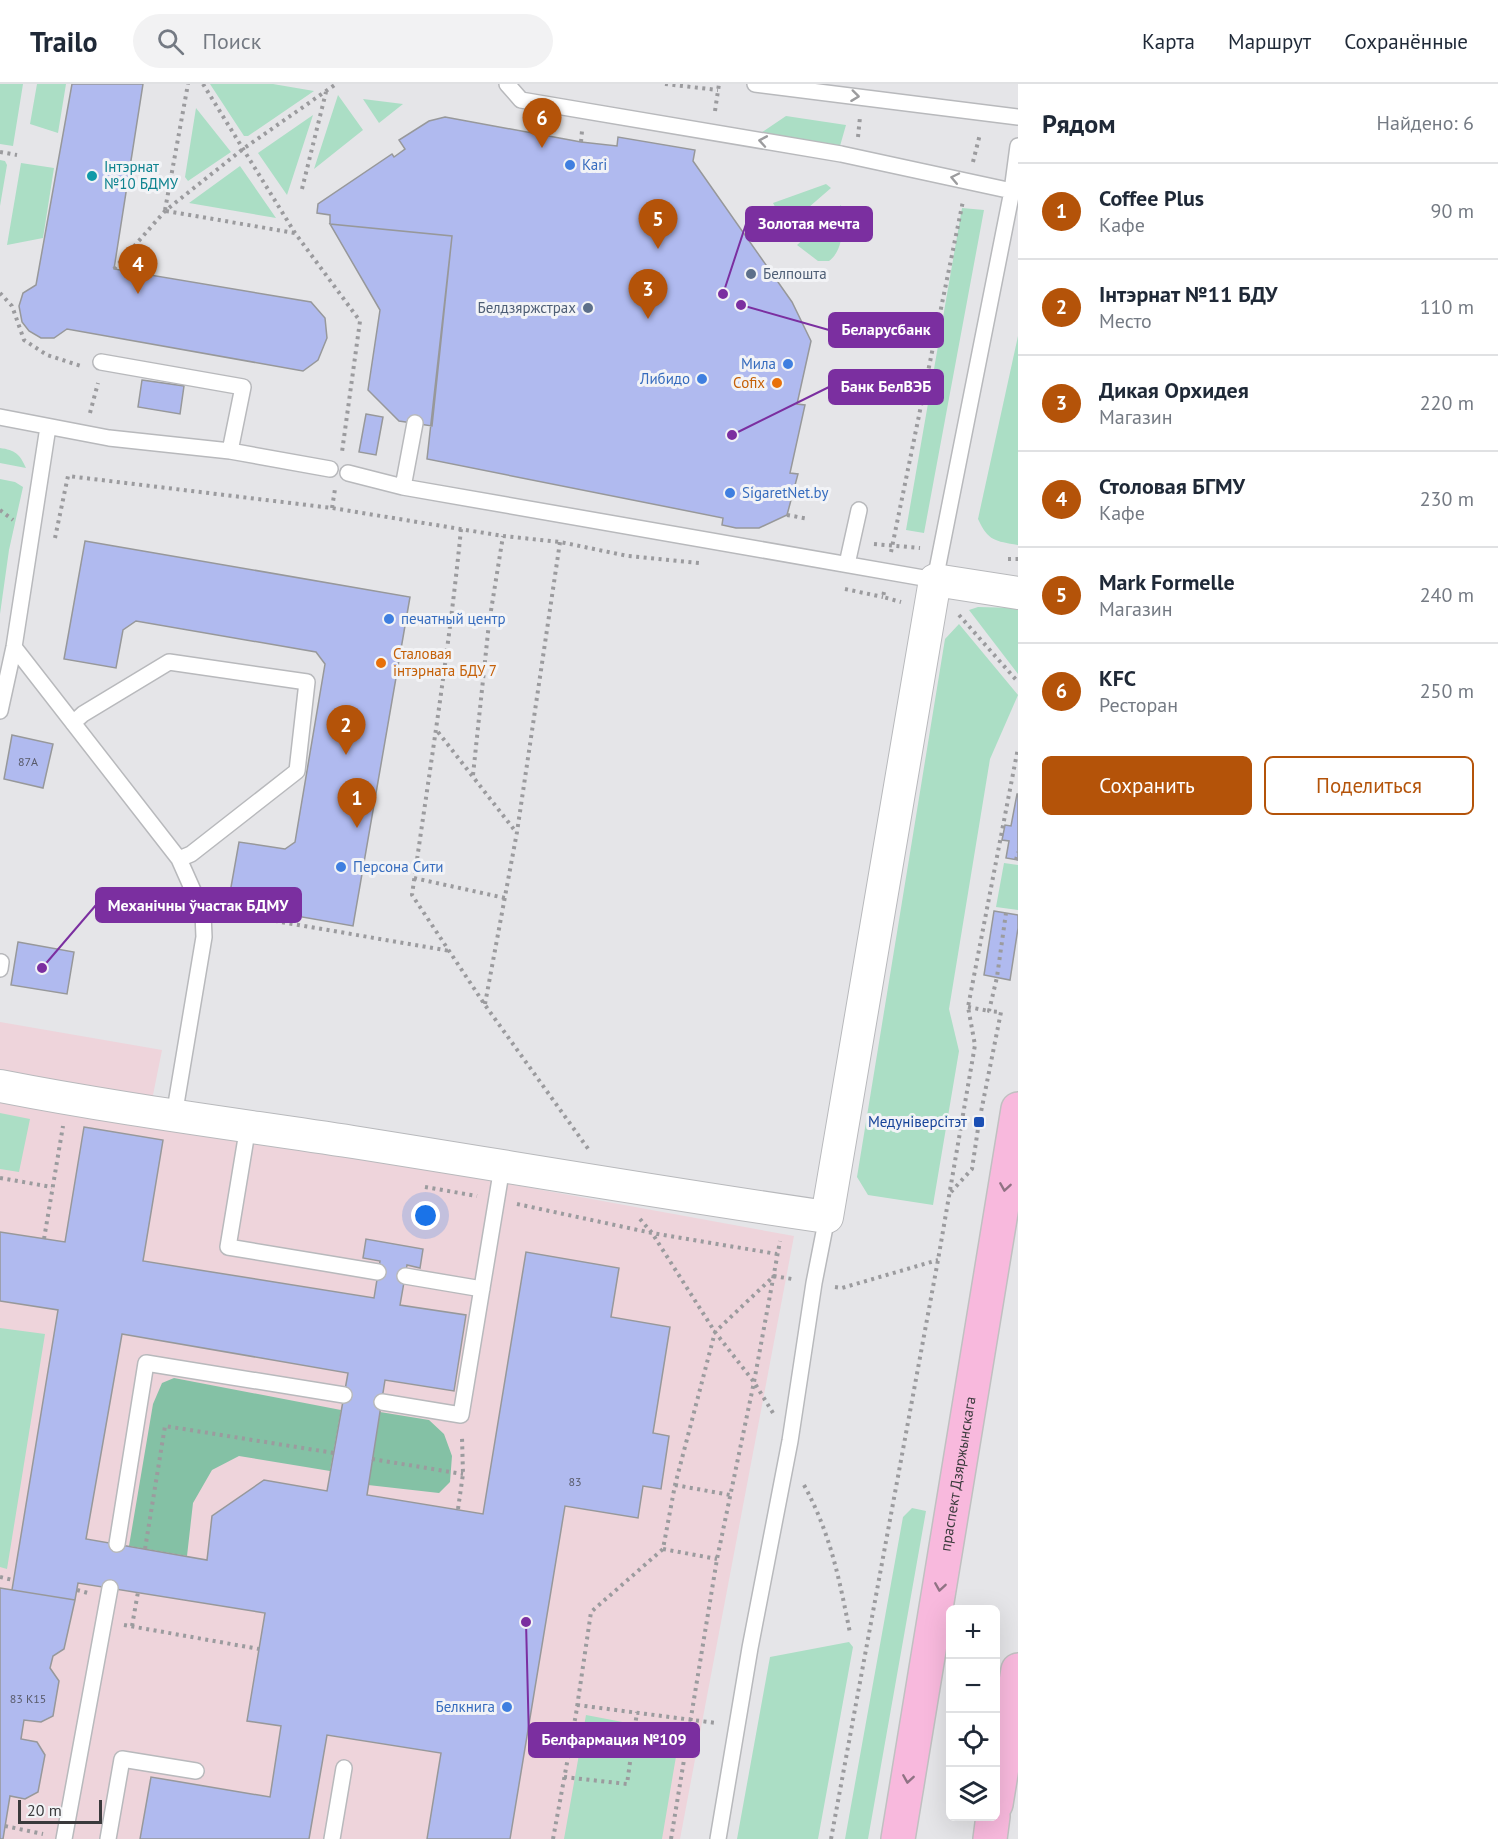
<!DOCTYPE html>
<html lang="ru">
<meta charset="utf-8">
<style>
body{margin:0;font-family:"PT Sans",sans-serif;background:#f2f2f3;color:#1f2937}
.controls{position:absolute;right:18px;bottom:18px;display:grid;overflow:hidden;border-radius:9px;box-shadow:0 6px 24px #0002}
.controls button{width:54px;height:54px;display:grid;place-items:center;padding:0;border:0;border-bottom:2px solid #e0e1e3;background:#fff;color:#1f2937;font:30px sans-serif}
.scale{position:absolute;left:18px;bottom:15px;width:84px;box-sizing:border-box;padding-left:6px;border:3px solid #3a3a3c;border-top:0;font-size:16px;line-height:21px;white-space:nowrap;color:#3a3a3c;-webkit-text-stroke:4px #f2f3f6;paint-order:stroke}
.you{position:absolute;left:426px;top:1132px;width:21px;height:21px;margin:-15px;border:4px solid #fff;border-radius:50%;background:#1a73e8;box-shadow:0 0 0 9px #1a73e833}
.badge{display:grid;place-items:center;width:39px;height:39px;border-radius:50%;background:#b45309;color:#fff;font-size:20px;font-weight:700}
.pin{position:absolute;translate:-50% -50px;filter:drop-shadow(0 2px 3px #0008)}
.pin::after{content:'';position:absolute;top:32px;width:21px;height:18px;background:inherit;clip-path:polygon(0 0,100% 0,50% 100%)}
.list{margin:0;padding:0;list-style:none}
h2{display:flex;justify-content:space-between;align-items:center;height:78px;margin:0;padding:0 24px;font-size:26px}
h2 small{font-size:20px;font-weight:400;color:#747a83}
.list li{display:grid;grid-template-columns:39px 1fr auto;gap:18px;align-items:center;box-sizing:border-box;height:96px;padding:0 24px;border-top:2px solid #e0e1e3}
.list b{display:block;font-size:22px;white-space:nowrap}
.list p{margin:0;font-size:20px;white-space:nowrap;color:#747a83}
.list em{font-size:20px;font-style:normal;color:#747a83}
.actions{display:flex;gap:12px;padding:18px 24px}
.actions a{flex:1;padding:14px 0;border:2px solid #b45309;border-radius:9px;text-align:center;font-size:21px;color:#b45309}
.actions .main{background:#b45309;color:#fff}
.icon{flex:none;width:33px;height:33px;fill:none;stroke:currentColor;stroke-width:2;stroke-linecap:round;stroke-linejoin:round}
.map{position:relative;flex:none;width:1018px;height:1755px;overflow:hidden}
header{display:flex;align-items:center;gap:36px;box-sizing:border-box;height:84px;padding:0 30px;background:#fff;border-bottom:2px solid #e0e1e3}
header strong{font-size:28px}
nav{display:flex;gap:33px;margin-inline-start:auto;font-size:21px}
.search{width:420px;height:54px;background:#f2f2f3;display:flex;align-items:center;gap:15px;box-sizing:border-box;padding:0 21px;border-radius:33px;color:#747a83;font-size:22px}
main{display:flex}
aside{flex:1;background:#fff}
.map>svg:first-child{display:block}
</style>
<header>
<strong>Trailo</strong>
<div class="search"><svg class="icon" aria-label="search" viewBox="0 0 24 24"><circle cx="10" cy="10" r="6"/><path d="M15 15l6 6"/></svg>Поиск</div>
<nav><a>Карта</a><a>Маршрут</a><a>Сохранённые</a></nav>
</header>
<main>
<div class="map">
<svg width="1018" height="1755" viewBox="0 0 1018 1755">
<rect width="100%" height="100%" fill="#e5e5e8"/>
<path fill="#eed4db" d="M0 938 162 966 147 1041 471 1093 794 1152 680 1755H0Z"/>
<path fill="#abdec5" d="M0 0H23L13 62 0 60Z
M37 0H66L58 49 30 40Z
M210 0H273L314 7 248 52H244Z
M338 11 363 46 314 85Z
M363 15 403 20 379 39Z
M196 24 231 68 188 97 185 93Z
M313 31 287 111 258 69Z
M786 32 846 41 840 62 828 70 743 61Z
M0 76 5 77 7 81 0 122Z
M21 79 54 84 43 154 7 161Z
M240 82 276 134 189 119Z
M826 100 831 104 786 143 773 119Z
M841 121C843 139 845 165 829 177H818L797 161Z
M962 124 984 126 924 449 906 446Z
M1018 252V461C995 457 988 457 978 435Z
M0 364C15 366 20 370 26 384L0 379Z
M0 395 15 398 23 403 9 466 0 530Z
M978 523 1018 524V590L969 526Z
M959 540 1018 611 990 675 949 925 959 967 933 1121 868 1111 857 1093 945 555Z
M1004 779 1018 781V826L996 823Z
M0 1029 30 1035 19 1088 0 1085Z
M0 1244 45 1250 7 1485 0 1483Z
M912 1424 926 1427 868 1755H845L903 1433Z
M849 1558 853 1563 818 1755H737L770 1573Z
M586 1631 680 1649 662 1755H564Z"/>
<path fill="#84c1a5" d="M174 1294 341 1326 330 1387 239 1372 212 1386 193 1419 187 1472 129 1462 153 1320 162 1299Z
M380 1328 429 1336 444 1350 452 1372 450 1398 439 1409 368 1401Z"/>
<path fill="#b0baef" stroke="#97989a" stroke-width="1.5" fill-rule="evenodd" d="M72 0H143L114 185 311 218 325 234 327 254 318 276 303 287 67 245 54 254H41L29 247 22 238 19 222 23 209 36 201Z
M445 33 581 58 617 62 618 53 695 66 693 77 792 218 811 257 797 320 805 321 790 389 798 390 787 431 759 444H736L722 441 723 434 427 375 452 152 330 140V131L317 129 318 120 392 70 394 73 405 65 399 56 429 37Z
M330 140 452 152 432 342 399 337 368 306 380 226Z
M142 296 184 302 180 330 138 323Z
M366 330 383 333 376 371 359 368Z
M85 457 410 513 353 842 228 820 239 758 285 765 295 758 325 580 316 568 136 537 123 546 116 584 64 575Z
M12 651 53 660 43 704 4 695Z
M1017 710H1018V776L1006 774 1009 757 1002 756 1005 741 1011 742Z
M994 827 1018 831V844L1010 896 984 891Z
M18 858 74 868 67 910 11 901Z
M84 1043 163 1056 143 1177 374 1214 380 1177 363 1174 366 1155 423 1165 420 1184 407 1181 400 1221 466 1231 454 1307 385 1296 367 1411 483 1430 526 1168 619 1184 611 1233 670 1243 653 1349 669 1352 661 1405 643 1402 638 1434 565 1422 510 1755H427L441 1669 327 1651 309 1755H140L151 1693 270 1713 281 1642 247 1637 265 1529 78 1499 75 1516 12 1506 58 1226 0 1217V1148L65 1158ZM122 1250 348 1289 327 1407 264 1396 212 1432 207 1476 86 1455Z
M0 1504 75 1516 64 1565 53 1572 50 1584 59 1597 53 1632 41 1638 24 1636 21 1655 37 1658 45 1671 38 1708 25 1715 10 1712 3 1755H0Z"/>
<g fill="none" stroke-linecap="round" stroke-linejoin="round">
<defs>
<path id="lane" d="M507 0 521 16 841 70 1012 107
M755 0 1018 33
M101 278 243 303 230 367
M0 333 109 354 230 367 330 385
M348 389 403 403 935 496 1012 107 1018 62
M403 403 415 339
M847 480 859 426
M14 563 179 775 203 829 204 853 174 1032
M0 627 14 563 48 343
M73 639 83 630 169 578 307 598 297 687 191 770 179 775
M0 885 1 878
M248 1042 228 1163 378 1188
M405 1192 482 1205
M382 1318 461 1331 502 1083
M117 1460 146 1279 344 1311
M64 1755 110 1504
M108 1755 122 1675 196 1687
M332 1755 344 1684
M718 1755 750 1564 790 1357 814 1199 827 1133"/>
<path id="street" d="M0 1002C117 1025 235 1040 353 1058 511 1083 668 1110 827 1133L935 496 1018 509"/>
<g id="primary">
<path d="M996 1720 1018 1586"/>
<path id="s1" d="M898 1755 1018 1025"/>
<path d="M990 1755 993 1732"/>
</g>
</defs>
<use href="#lane" stroke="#b8b9bc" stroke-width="18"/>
<use href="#street" stroke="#b8b9bc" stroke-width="34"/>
<use href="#primary" stroke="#c0c0c1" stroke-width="36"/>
<path stroke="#9b9b9e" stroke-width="4" stroke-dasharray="3 4.5" stroke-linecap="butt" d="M203 0 295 149 360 237 342 368
M665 0 718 6
M715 27 719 0
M858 53 860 33
M581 58 582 47
M0 68 17 71
M973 78 980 50
M302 105 326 8
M165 126 188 0
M166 127 295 149
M114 185 165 127 243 65 336 0
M0 209 12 222 24 256 47 271 81 282
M90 329 98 299
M332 424 335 405
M0 426 13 436
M787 431 809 435
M461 445C449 568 429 689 412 811L485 921 589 1066
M55 454 68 392 332 424 503 452 560 458 628 472 699 479
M874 460 920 464
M891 468 963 117
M1008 475H1018
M845 505 883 513
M884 508 883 513 901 518
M959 531 1018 598
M438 648 516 748
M473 691 489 539 503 452
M1016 776 1018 768
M414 794 505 814
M223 828 450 867
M485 920 517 748 560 458
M968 923 989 927
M0 1094 52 1103
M425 1103 477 1112
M951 1108 972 1085 979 1038 1001 928 989 927 997 893 1006 829
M517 1120 652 1149 777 1170
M640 1135 652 1149 715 1248 754 1298 773 1329
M44 1155 63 1042
M835 1203 842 1204 938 1176
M372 1375 463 1390
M675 1401 730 1411
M804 1401C831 1451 839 1494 850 1549
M458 1425 463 1390 462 1353
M145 1465 165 1342 334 1369
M663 1465 717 1475
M0 1493 13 1496
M77 1506 88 1509
M124 1541 259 1565
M132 1542 138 1508
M577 1621 716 1639
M564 1693 627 1700 637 1628
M5 1742 43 1750
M553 1755 576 1630 591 1528 663 1465 675 1401 715 1248 774 1192 792 1195
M671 1755 717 1475 754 1298 780 1157
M831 1755 938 1176 975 961 968 923 1018 664"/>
<use href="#lane" stroke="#fff" stroke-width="15"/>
<use href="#street" stroke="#fff" stroke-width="32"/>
<use href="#primary" stroke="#f8b9dd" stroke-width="33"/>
</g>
<defs><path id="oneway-chevron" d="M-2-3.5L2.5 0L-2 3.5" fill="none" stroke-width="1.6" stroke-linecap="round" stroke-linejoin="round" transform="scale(1.5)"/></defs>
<g stroke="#9c9c9e">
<use href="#oneway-chevron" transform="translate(855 12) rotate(7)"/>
<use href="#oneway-chevron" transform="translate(763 57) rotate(-170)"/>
<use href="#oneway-chevron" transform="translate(955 94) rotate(-168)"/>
</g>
<g stroke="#907384">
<use href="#oneway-chevron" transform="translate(1005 1103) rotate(99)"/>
<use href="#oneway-chevron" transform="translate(940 1503) rotate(99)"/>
<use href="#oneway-chevron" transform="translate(908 1695) rotate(99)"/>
</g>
<g fill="#3f7fe0" stroke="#f2f3f6" stroke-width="2">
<circle cx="570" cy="81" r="6"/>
<circle cx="788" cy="280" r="6"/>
<circle cx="702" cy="295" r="6"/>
<circle cx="730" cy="409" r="6"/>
<circle cx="389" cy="535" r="6"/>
<circle cx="341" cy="783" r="6"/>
<circle cx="507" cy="1623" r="6"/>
</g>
<circle fill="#0f9aa8" stroke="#f2f3f6" stroke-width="2" cx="92" cy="92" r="6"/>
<g fill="#5c6f8a" stroke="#f2f3f6" stroke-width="2">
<circle cx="751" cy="190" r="6"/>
<circle cx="588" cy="224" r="6"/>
</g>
<g fill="#e8710a" stroke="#f2f3f6" stroke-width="2">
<circle cx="777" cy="299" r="6"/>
<circle cx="381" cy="579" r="6"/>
</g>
<rect fill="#1a4fb4" stroke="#f2f3f6" stroke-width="2" x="973" y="1032" width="12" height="12" rx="3"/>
<g text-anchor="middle" stroke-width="6" stroke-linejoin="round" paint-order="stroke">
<g font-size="12" fill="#585a69">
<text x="28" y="682">87А</text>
<text x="575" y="1402">83</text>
<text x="28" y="1619">83 К15</text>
</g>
<g font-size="15" fill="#366cbe" stroke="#f2f3f6" text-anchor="start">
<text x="582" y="86">Kari</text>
<text x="776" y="285" text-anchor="end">Мила</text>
<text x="690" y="300" text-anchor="end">Либидо</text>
<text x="742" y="414">SigaretNet.by</text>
<text x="401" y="540">печатный центр</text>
<text x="353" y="788">Персона Сити</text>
<text x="495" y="1628" text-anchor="end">Белкнига</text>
</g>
<g font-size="15" fill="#0d838f" stroke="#f2f3f6" text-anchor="start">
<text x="104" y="88">Інтэрнат<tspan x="104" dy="17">№10 БДМУ</tspan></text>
</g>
<g font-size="15" fill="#4e5e75" stroke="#f2f3f6" text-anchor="start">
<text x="763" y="195">Белпошта</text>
<text x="576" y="229" text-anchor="end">Белдзяржстрах</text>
</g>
<g font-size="15" fill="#c56008" stroke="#f2f3f6" text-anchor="end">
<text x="765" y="304">Cofix</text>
<text x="393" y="575" text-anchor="start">Сталовая<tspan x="393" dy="17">інтэрната БДУ 7</tspan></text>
</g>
<g font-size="15" fill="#164399" stroke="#f2f3f6" text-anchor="end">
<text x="967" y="1043">Медуніверсітэт</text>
</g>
<g font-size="15" fill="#3a3a3c" stroke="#f2f3f6">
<text dy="5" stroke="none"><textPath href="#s1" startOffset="370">праспект Дзяржынскага</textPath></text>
</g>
</g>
<path fill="none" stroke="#7b2fa0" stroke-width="2" d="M723 210L746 140M741 221L829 246M732 351L829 303M42 884L96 821M526 1538L529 1656"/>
<g fill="#7b2fa0" stroke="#f2f3f6" stroke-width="2">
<circle cx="723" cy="210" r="6"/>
<circle cx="741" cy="221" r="6"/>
<circle cx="732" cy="351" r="6"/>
<circle cx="42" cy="884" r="6"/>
<circle cx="526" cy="1538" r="6"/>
</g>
<g fill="#7b2fa0" stroke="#7b2fa0" stroke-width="2">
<rect x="746" y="123" width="126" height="34" rx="6"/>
<rect x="829" y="229" width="114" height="34" rx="6"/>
<rect x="829" y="286" width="114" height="34" rx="6"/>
<rect x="96" y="804" width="205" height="34" rx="6"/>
<rect x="529" y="1639" width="170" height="34" rx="6"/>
</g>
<g font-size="16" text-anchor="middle" font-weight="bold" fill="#fff">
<text x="809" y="145">Золотая мечта</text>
<text x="886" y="251">Беларусбанк</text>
<text x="886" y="308">Банк БелВЭБ</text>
<text x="198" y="827">Механічны ўчастак БДМУ</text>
<text x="614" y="1661">Белфармация №109</text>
</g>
</svg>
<div class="controls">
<button>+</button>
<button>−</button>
<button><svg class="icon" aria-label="locate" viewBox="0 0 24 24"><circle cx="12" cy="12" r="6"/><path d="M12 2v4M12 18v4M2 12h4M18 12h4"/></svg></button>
<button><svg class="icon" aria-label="layers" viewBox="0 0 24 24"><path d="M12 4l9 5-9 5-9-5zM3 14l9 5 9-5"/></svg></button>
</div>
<div class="scale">20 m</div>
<div class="you"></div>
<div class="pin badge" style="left:357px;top:744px">1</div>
<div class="pin badge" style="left:346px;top:671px">2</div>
<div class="pin badge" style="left:648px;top:235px">3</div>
<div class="pin badge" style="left:138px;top:210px">4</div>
<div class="pin badge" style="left:658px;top:165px">5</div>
<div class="pin badge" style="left:542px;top:64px">6</div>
</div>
<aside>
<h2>Рядом<small>Найдено: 6</small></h2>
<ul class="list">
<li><span class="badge">1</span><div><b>Coffee Plus</b><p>Кафе</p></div><em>90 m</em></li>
<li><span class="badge">2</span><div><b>Інтэрнат №11 БДУ</b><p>Место</p></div><em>110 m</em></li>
<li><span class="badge">3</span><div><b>Дикая Орхидея</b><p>Магазин</p></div><em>220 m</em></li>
<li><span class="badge">4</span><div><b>Столовая БГМУ</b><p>Кафе</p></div><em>230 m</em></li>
<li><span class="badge">5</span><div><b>Mark Formelle</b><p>Магазин</p></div><em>240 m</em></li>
<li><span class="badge">6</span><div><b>KFC</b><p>Ресторан</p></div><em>250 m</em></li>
</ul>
<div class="actions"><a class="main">Сохранить</a><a>Поделиться</a></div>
</aside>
</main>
